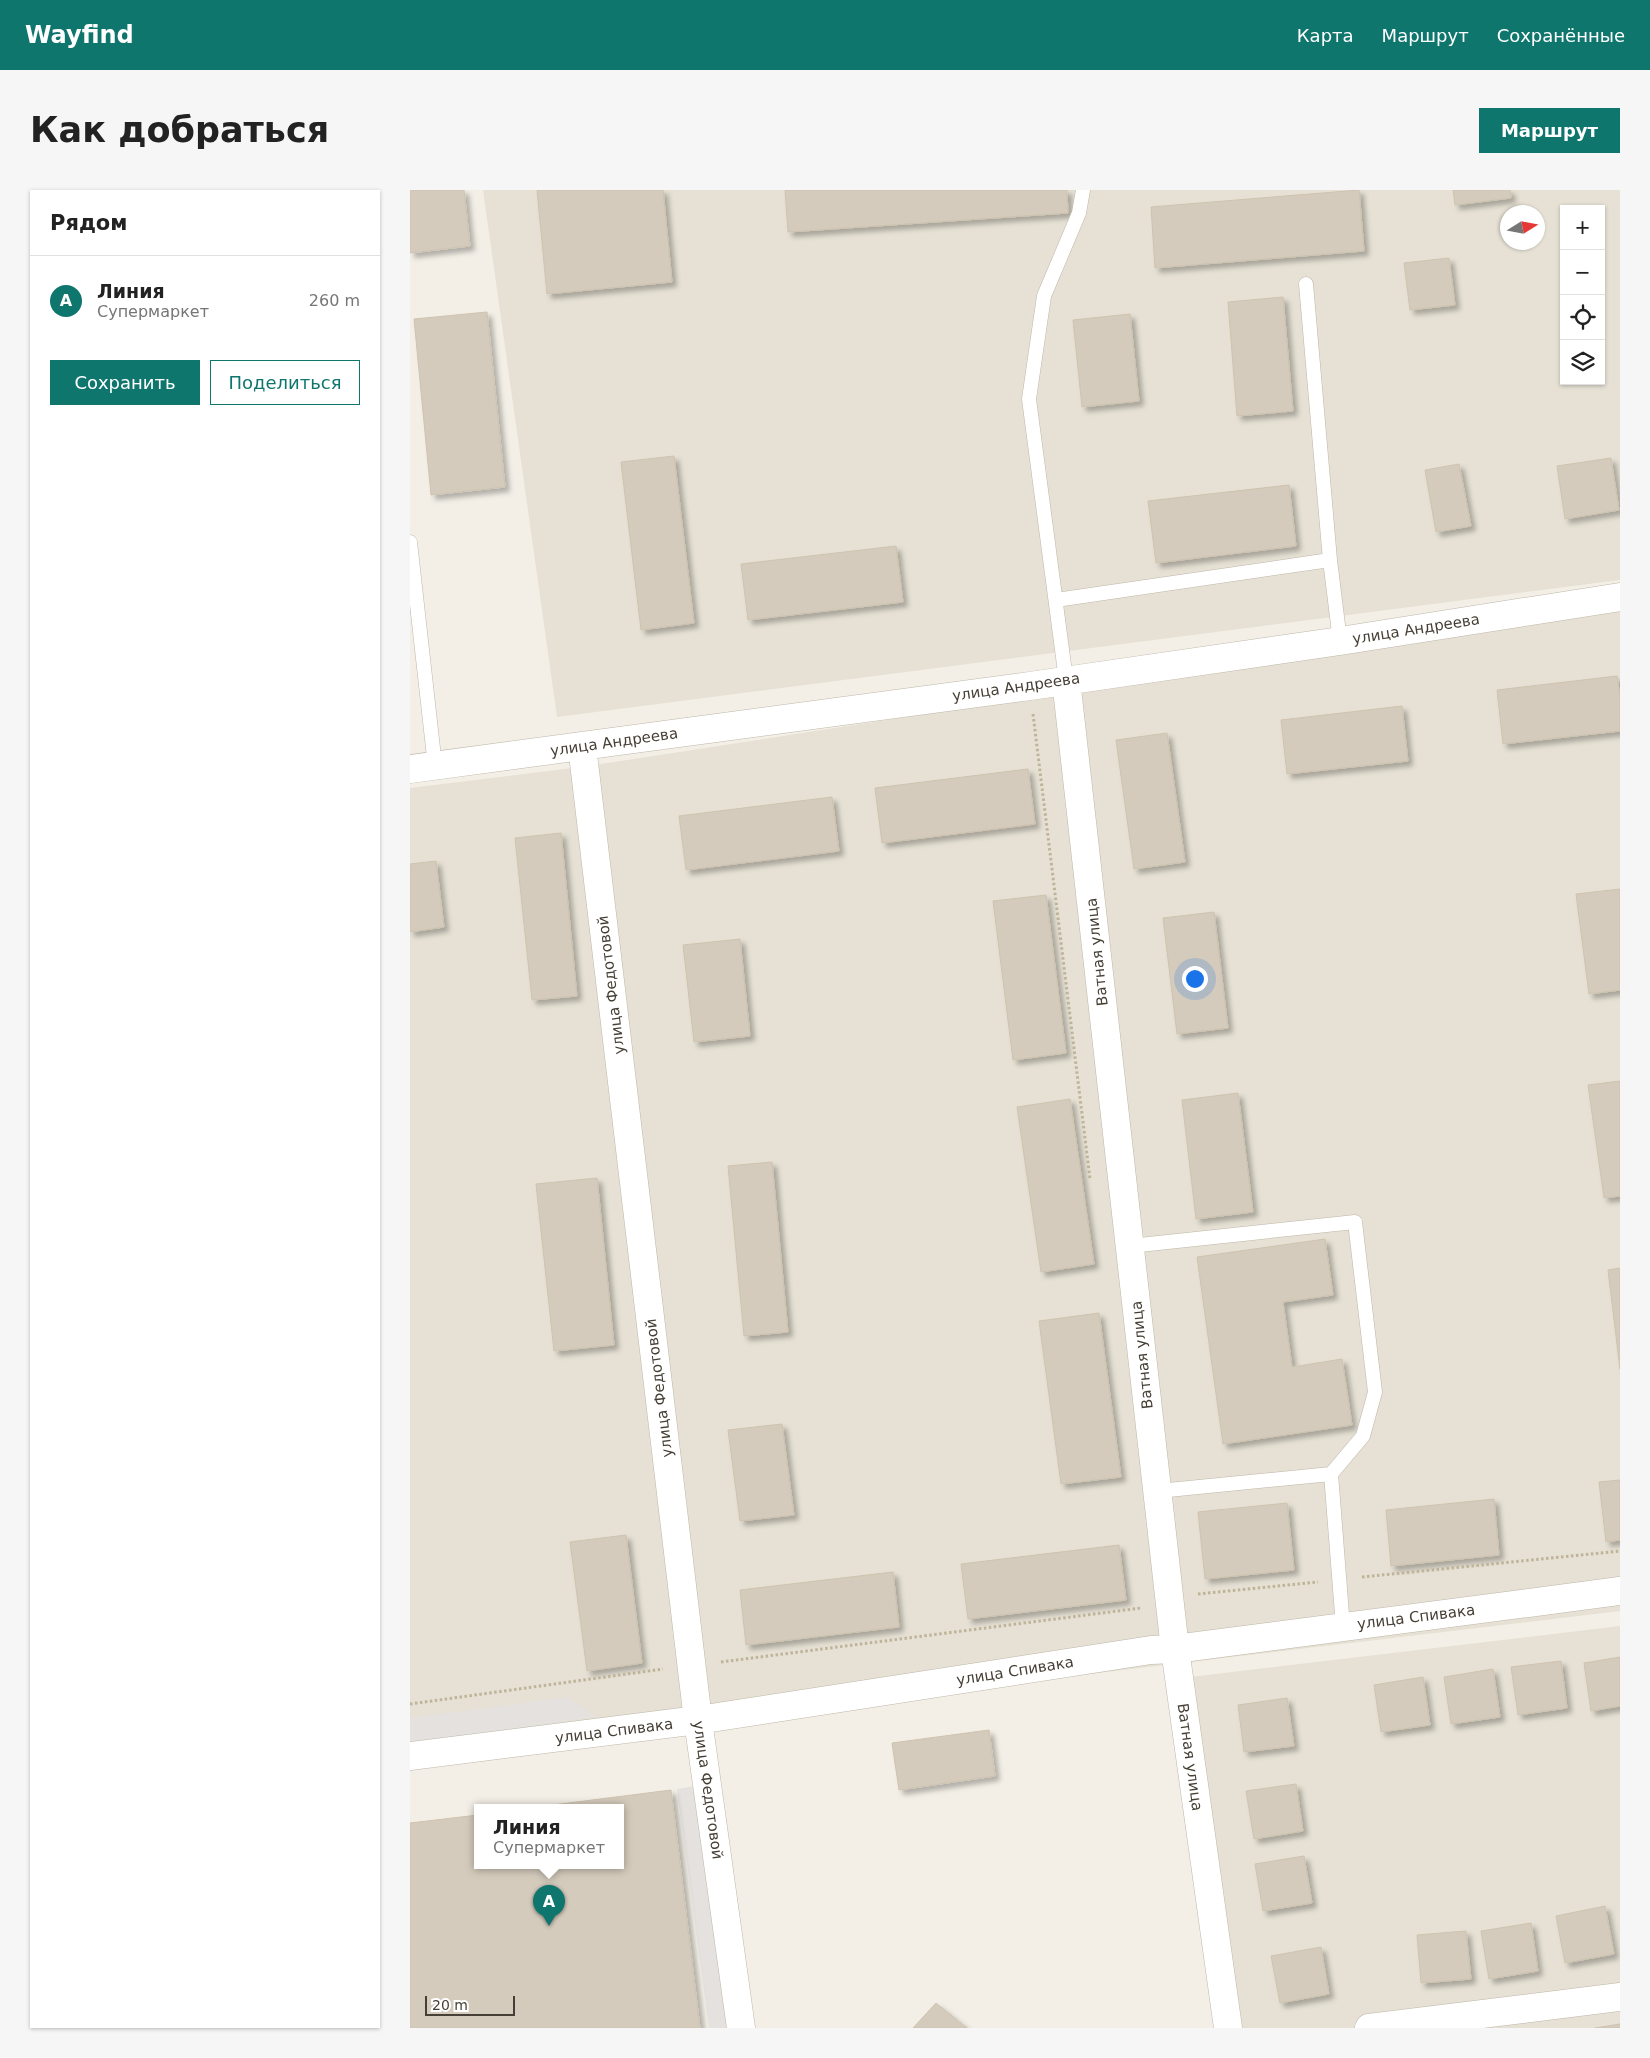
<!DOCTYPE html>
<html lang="ru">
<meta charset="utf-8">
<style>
body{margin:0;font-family:"DejaVu Sans",sans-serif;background:#f6f6f6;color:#222}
.controls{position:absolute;right:15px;top:15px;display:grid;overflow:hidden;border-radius:0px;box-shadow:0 1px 4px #0004}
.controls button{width:45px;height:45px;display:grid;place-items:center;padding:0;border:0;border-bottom:1px solid #e0e0e0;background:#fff;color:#222;font:25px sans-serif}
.compass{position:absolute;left:1090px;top:15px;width:45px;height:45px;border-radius:50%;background:#fff;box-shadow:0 1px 4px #0004;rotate:79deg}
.scale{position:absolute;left:15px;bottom:12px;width:90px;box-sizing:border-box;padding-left:5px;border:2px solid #453f35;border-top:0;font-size:14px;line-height:18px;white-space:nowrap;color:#453f35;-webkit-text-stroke:4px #fff;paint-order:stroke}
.you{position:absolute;left:784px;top:788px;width:18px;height:18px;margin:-12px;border:4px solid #fff;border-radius:50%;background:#1a73e8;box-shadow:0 0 0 8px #1a73e833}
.badge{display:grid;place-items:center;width:32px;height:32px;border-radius:50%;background:#0f766e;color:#fff;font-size:16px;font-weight:700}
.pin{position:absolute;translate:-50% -41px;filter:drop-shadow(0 1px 2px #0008)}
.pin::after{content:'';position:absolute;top:26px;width:18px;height:15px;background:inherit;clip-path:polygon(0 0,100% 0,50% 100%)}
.popup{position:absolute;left:64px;top:1614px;width:150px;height:65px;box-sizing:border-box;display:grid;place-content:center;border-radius:0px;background:#fff;filter:drop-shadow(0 1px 4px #0005);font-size:16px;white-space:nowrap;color:#767676}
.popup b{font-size:19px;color:#222}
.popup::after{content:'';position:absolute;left:50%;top:100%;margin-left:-10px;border:10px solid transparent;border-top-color:#fff}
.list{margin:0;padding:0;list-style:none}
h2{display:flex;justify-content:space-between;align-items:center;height:65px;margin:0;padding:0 20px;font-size:21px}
h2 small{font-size:16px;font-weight:400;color:#767676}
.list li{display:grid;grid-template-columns:32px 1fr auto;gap:15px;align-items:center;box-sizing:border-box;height:90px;padding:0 20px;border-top:1px solid #e0e0e0}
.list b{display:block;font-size:19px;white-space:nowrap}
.list p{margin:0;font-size:16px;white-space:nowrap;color:#767676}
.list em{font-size:16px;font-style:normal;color:#767676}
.actions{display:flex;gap:10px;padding:15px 20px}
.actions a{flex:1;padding:11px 0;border:1px solid #0f766e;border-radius:0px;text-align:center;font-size:18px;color:#0f766e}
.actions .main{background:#0f766e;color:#fff}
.icon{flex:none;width:28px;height:28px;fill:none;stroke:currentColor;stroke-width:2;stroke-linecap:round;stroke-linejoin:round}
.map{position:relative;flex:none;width:1210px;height:1838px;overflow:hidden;border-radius:0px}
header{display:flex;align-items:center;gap:30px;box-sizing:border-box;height:70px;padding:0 25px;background:#0f766e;color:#fff}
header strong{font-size:24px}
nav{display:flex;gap:28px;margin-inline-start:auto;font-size:18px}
.intro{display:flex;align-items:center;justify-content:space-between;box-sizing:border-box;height:120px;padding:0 30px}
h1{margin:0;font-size:35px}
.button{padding:12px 22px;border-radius:0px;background:#0f766e;color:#fff;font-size:18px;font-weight:700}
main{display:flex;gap:30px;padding:0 30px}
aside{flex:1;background:#fff;border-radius:0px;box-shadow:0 1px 4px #0004}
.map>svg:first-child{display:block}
</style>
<header>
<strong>Wayfind</strong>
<nav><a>Карта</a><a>Маршрут</a><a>Сохранённые</a></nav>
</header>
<div class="intro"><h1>Как добраться</h1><a class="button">Маршрут</a></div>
<main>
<aside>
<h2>Рядом<small></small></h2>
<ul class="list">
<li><span class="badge">A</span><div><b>Линия</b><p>Супермаркет</p></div><em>260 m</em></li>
</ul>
<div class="actions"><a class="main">Сохранить</a><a>Поделиться</a></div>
</aside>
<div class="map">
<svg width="1210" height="1838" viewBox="0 0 1210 1838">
<defs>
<filter id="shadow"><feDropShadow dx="4.5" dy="4.5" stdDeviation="2.5" flood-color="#0004"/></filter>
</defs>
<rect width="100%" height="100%" fill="#f3efe6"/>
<path fill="#e6e1d4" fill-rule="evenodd" d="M73 0H1210V390L147 527ZM1154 19H1191V191H1154ZM1098 22H1128V52H1098Z
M1210 417V1421L308 1528 0 1574V598L178 576Z
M1210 1436V1838H827L780 1487Z"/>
<path fill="#e4e1de" d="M157 1507 187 1527 0 1553V1528Z
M291 1595 323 1838H299L267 1599Z"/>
<path fill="#d4cbbc" stroke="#cfc3af" filter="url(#shadow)" d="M0 0H54L60 56 0 63Z
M127 0H253L262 92 137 104Z
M375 0H657L658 23 378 42Z
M949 0 954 61 745 78 741 17Z
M1043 0H1100L1101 8 1045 15Z
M1039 68 1045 115 1000 120 994 73Z
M873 107 883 221 827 226 818 112Z
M77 122 95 297 21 305 4 129Z
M720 124 729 211 672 217 663 130Z
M264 266 284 433 231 440 211 272Z
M1201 268 1209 320 1155 329 1147 276Z
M1049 274 1061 336 1026 342 1015 280Z
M879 295 886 356 746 373 738 311Z
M486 356 493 412 338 430 331 374Z
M1207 486 1210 507V541L1093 554 1087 500Z
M992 516 998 571 877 584 871 530Z
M757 543 775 672 724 679 706 550Z
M618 579 625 634 472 653 465 598Z
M422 607 429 661 276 680 269 626Z
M151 643 167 806 122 810 105 648Z
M26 671 34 737 0 742V674Z
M1210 699V800L1179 804 1166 704Z
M636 705 656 863 603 870 583 711Z
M804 722 818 838 767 844 753 728Z
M330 749 340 846 284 852 273 755Z
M1210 891V1006L1194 1008 1178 895Z
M828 903 843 1022 786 1029 772 910Z
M660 909 684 1074 631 1082 607 917Z
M362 972 378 1142 334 1146 318 976Z
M187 988 204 1155 144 1161 126 994Z
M915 1049 923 1105 873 1112 882 1177 932 1169 942 1235 813 1254 787 1067Z
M1210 1078V1179L1198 1080Z
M689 1123 711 1287 651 1294 629 1131Z
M372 1234 384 1325 330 1331 318 1240Z
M1210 1290V1350L1196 1352 1189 1292Z
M1084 1309 1089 1365 981 1376 976 1320Z
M877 1313 884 1380 795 1389 788 1322Z
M216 1345 232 1473 177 1481 160 1352Z
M709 1355 716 1410 558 1429 551 1374Z
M483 1382 489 1437 336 1455 330 1400Z
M1210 1467V1516L1181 1521 1174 1473Z
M1151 1471 1157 1518 1108 1525 1101 1477Z
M1083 1479 1090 1527 1041 1534 1034 1487Z
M1013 1487 1020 1535 971 1542 964 1495Z
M877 1508 884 1556 834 1562 828 1515Z
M579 1540 585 1586 489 1600 482 1553Z
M886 1594 893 1641 844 1649 836 1601Z
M261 1600 290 1838H0V1633L68 1625V1675H210V1617H127Z
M894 1666 902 1713 853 1721 845 1674Z
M1195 1716 1204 1764 1155 1773 1146 1726Z
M1121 1733 1128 1781 1079 1789 1071 1741Z
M1056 1741 1061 1789 1011 1793 1007 1745Z
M911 1757 919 1804 870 1813 861 1766Z
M526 1813 557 1838H503Z
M1210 1834V1838H1185Z"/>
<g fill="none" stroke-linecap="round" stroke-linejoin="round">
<defs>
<path id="service" d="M896 94 920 370 930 451
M0 352 25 576
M646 410 920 370
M656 490 619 209 634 106 669 23 673 0
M720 1056 945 1032 965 1202 953 1246 921 1284
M748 1301 921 1284 933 1437"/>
<path id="minor" d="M656 490 765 1459 818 1838
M172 556 288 1530 331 1838
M0 579 620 496 930 451 1210 407
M959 1838 1210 1807"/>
<path id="tertiary" d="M0 1566 288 1530 741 1460 765 1459 1210 1401"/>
</defs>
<use href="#service" stroke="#beb7a9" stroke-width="15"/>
<use href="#minor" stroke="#beb7a9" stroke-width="29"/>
<use href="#tertiary" stroke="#beb7a9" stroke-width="29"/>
<path stroke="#bfb39a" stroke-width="3" stroke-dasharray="2.5 2.5" stroke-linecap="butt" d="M623 524 680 989
M952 1387 1210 1361
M788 1404 908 1392
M311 1472 731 1418
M0 1514 253 1479"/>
<use href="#service" stroke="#fff" stroke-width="14"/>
<use href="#minor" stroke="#fff" stroke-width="28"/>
<use href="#tertiary" stroke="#fff" stroke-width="28"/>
</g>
<g text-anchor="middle" stroke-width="4" stroke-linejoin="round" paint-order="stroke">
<g font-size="15" fill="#453f35" stroke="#fff">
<text transform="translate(1006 439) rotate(-9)" y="5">улица Андреева</text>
<text transform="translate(606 497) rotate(-8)" y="5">улица Андреева</text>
<text transform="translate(204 552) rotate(-8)" y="5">улица Андреева</text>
<text transform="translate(687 762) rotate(-96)" y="5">Ватная улица</text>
<text transform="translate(201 795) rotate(-97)" y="5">улица Федотовой</text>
<text transform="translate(732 1165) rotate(-96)" y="5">Ватная улица</text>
<text transform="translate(249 1198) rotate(-97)" y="5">улица Федотовой</text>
<text transform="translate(1006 1427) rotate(-7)" y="5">улица Спивака</text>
<text transform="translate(605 1481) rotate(-9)" y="5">улица Спивака</text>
<text transform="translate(204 1541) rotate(-7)" y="5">улица Спивака</text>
<text transform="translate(780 1567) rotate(82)" y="5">Ватная улица</text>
<text transform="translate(298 1600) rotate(82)" y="5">улица Федотовой</text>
</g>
</g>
</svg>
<div class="controls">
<button>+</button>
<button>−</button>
<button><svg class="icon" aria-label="locate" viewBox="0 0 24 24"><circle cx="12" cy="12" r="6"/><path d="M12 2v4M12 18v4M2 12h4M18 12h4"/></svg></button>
<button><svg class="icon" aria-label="layers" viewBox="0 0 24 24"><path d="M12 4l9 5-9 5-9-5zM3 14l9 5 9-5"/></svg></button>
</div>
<svg class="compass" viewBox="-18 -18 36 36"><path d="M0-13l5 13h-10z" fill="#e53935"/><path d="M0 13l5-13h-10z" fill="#767676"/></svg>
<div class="scale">20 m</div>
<div class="you"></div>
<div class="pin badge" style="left:139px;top:1736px">A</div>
<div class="popup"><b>Линия</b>Супермаркет</div>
</div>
</main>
